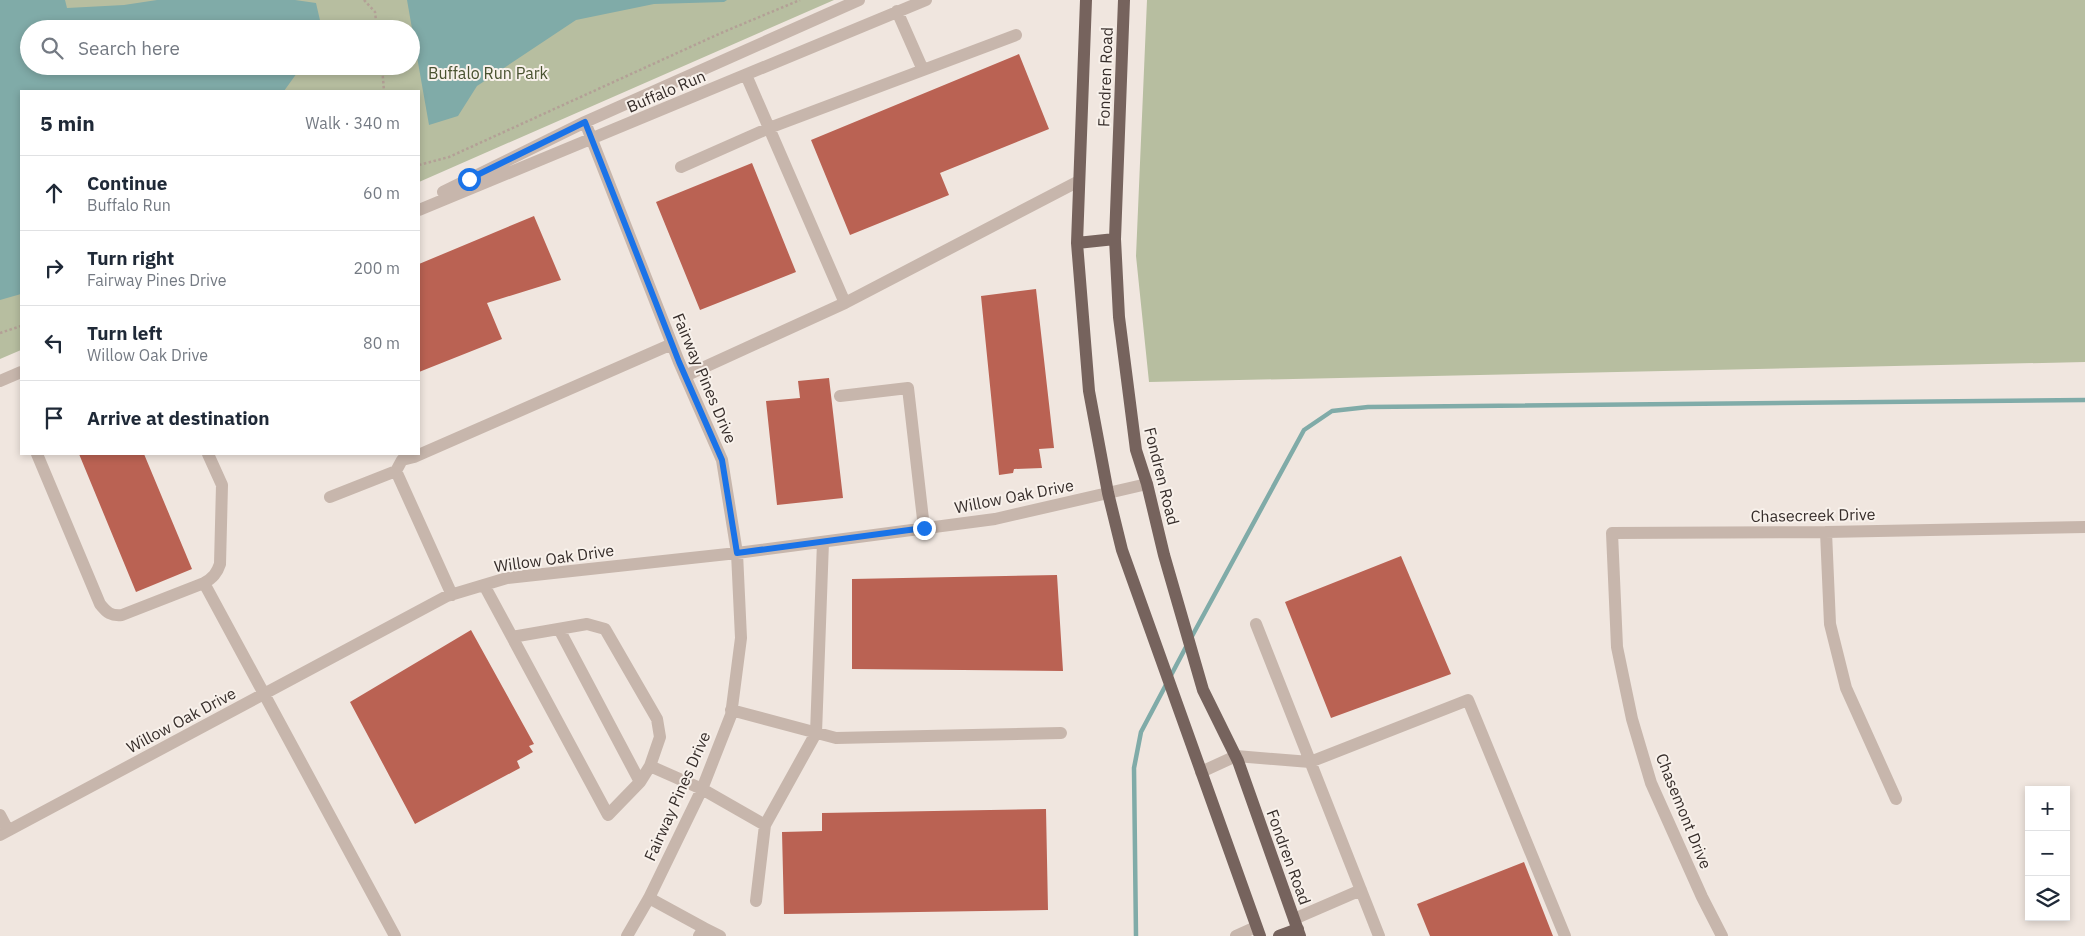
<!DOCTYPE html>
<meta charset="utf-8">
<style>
body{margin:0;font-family:"IBM Plex Sans",sans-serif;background:#f2f2f3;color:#1f2937}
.controls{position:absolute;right:15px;bottom:15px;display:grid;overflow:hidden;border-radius:0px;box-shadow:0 2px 8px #0003}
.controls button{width:45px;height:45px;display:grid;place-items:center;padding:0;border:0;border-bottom:1px solid #e0e1e3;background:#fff;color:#1f2937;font:25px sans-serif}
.stop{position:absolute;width:15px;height:15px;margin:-11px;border:4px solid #1a73e8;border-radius:50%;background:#fff}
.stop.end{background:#1a73e8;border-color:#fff;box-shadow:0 1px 5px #0008}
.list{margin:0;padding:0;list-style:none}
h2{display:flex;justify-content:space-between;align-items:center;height:65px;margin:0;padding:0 20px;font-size:21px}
h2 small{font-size:16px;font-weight:400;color:#747a83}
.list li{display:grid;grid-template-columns:32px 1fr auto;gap:15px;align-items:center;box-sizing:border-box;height:75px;padding:0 20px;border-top:1px solid #e0e1e3}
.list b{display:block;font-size:19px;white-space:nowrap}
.list p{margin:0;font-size:16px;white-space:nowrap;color:#747a83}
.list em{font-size:16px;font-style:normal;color:#747a83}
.icon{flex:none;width:28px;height:28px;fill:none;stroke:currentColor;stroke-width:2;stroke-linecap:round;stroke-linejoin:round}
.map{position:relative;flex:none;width:2085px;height:936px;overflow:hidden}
.search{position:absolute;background:#fff;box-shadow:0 2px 8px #0003;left:20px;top:20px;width:400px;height:55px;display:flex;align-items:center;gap:12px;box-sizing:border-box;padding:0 18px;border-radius:28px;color:#747a83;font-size:19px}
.panel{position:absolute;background:#fff;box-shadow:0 2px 8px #0003;left:20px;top:90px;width:400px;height:365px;border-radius:0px}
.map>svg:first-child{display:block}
</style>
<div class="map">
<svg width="2085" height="936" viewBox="0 0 2085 936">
<rect width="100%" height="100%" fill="#f0e6df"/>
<path fill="#b7bea0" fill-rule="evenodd" d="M0 0H834L419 182V91H21V350L0 359ZM29 29H411V66H29Z
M1147 0H2085V362L1149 382 1136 256Z"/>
<path fill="#80aba8" d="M0 0H65L67 8 124 5 157 0H295L316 3 322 29H29V66H302L284 91H21V294L0 300Z
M407 0H727L724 2 654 4 576 20 477 86 458 116 429 125Z"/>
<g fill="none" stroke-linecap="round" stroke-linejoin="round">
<path stroke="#80aba8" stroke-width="4.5" d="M1191 638 1304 430 1332 411 1368 407 2085 400
M1136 936 1134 768 1141 732 1187 645"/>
</g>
<path fill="#ba6253" d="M1019 54 1049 129 940 173 949 195 850 235 811 140Z
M752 163 796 272 700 310 656 202Z
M534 216 561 280 487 303 502 339 419 372V264Z
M1036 289 1054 448 1039 449 1042 468 1014 469 1013 473 999 475 981 296Z
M829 378 843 498 777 505 766 401 800 398 798 381Z
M79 454H144L192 569 136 592Z
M1401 556 1451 674 1331 718 1285 602Z
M1057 575 1063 671 852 669V579Z
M471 630 534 744 529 746 533 752 517 761 520 768 415 824 350 702Z
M1046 809 1048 910 784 914 782 832 822 831V813Z
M1524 862 1553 936H1430L1417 904Z"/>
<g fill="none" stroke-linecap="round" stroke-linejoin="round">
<path stroke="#b3a096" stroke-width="2.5" stroke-dasharray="2.5 2.5" stroke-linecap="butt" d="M364 0 375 12 377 29
M382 66 384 91
M419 165 449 157 721 33 800 0
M0 333 21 326"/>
<path stroke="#c7b6ac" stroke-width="12" d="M897 11 923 70
M585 122 679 362 722 460 737 553 741 638 731 715 702 789 649 898 627 936
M681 167 769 128 1016 35
M443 192 585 122 859 0
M419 210 926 0
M845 303 1079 181
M685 376 845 303 746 75
M0 381 21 372
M840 396 908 388 924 528
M37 454 100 604C107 613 111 616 122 615L204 583C213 578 217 573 220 564L222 485 208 454
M396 471 452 595
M330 497 396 471 402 460 414 457 672 344
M1826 532 1830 624 1846 688 1896 799
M204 583 395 936
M484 585 608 815 640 782 650 766 660 737 657 719 605 629 587 624 512 637
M1256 624 1379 936
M559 629 640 782
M731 710 836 738 1061 733
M650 766 702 789 765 825
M1201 772 1236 756 1310 762 1468 700 1565 936
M0 815 8 830
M0 835 447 596 507 578 737 553 995 519 1147 484
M649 898 704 928 699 936
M756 901 765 825 816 733 823 542
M1294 919 1361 890
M704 928 720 936
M1236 936 1256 927
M1722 936 1702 897 1651 783 1632 719 1617 647 1612 533 1826 532 2085 527"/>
<path stroke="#76635d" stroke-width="12" d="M1086 0 1077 243 1089 391 1108 493 1122 550 1260 936
M1124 0 1115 239 1119 317 1136 450 1147 484 1164 555 1203 690 1238 761 1300 936
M1077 243 1115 239
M1279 936 1298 929"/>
</g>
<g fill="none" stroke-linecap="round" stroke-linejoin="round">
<path stroke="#1a73e8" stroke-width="6" d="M469 179 585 122 679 362 722 460 737 553 924 528"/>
</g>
<g text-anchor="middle" stroke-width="4" stroke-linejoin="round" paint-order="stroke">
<g font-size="16" fill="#495230" stroke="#f8f1eb">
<text x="488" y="79">Buffalo Run Park</text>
</g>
<g font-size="16" fill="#362d2a" stroke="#f8f1eb">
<text transform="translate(1105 77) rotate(-88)" y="6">Fondren Road</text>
<text transform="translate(666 91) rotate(-23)" y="6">Buffalo Run</text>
<text transform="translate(705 378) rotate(67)" y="6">Fairway Pines Drive</text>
<text transform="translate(1162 476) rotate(76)" y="6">Fondren Road</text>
<text transform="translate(1014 496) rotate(-11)" y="6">Willow Oak Drive</text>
<text transform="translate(1813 515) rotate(-1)" y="6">Chasecreek Drive</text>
<text transform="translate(554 558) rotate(-8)" y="6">Willow Oak Drive</text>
<text transform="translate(181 720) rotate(-28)" y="6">Willow Oak Drive</text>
<text transform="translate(677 796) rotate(-66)" y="6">Fairway Pines Drive</text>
<text transform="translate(1684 811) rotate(68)" y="6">Chasemont Drive</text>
<text transform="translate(1289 857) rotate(70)" y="6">Fondren Road</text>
</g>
</g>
</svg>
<div class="controls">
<button>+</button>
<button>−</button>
<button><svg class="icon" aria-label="layers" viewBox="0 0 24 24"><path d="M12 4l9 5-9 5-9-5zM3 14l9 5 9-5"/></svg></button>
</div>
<div class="stop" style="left:469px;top:179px"></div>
<div class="stop end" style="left:924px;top:528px"></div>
<div class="search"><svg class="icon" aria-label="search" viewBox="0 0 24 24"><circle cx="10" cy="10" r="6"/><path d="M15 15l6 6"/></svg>Search here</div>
<section class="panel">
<h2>5 min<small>Walk · 340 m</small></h2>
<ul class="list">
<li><svg class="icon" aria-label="ahead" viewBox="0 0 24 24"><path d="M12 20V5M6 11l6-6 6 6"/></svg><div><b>Continue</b><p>Buffalo Run</p></div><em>60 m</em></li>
<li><svg class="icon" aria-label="right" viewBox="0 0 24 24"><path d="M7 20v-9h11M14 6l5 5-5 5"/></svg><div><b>Turn right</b><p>Fairway Pines Drive</p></div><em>200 m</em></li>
<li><svg class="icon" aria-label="left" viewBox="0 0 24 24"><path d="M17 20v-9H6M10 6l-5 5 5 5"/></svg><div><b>Turn left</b><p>Willow Oak Drive</p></div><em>80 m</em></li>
<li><svg class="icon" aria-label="arrive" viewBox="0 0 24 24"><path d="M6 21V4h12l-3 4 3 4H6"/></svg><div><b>Arrive at destination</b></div></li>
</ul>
</section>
</div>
